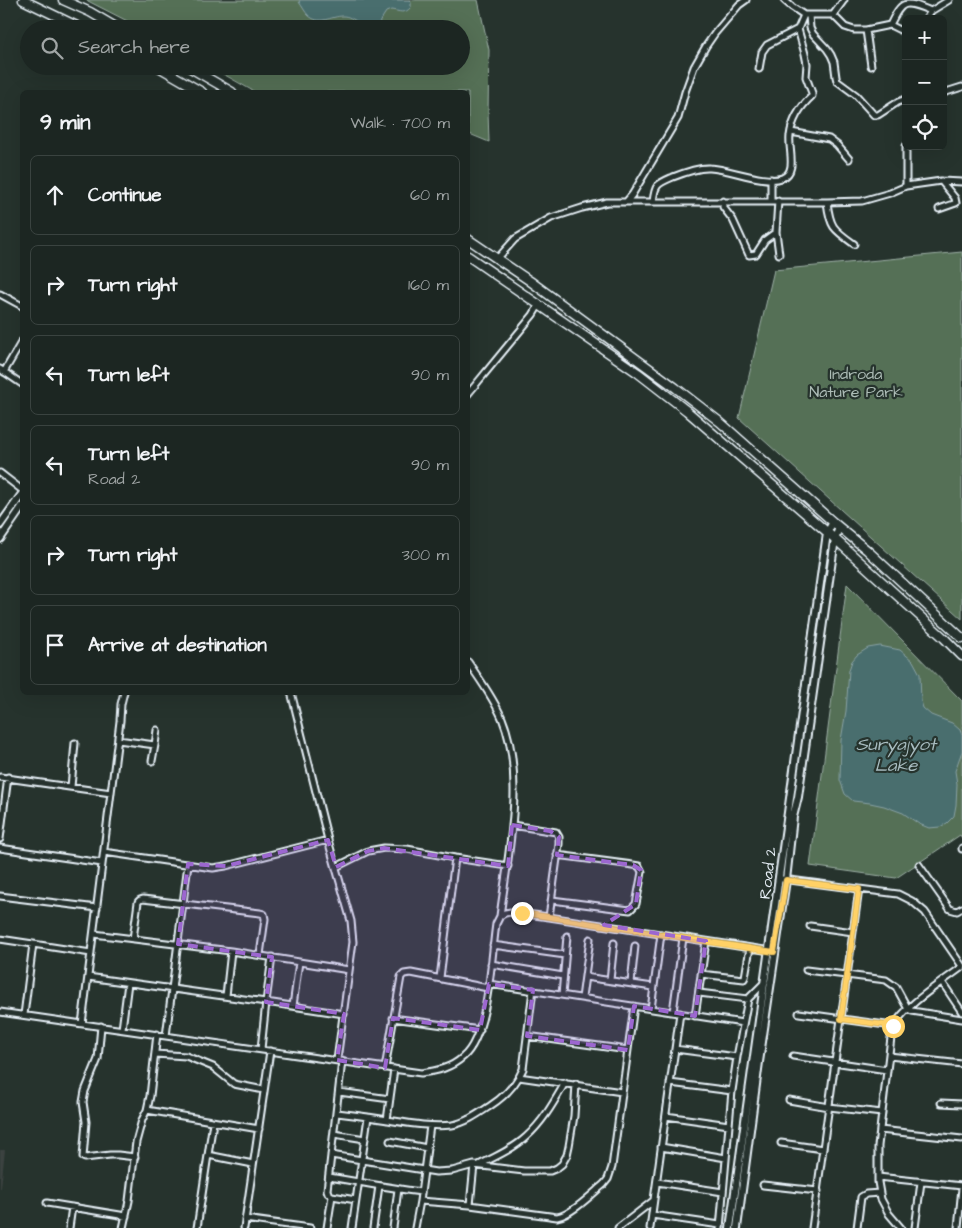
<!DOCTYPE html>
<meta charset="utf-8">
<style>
body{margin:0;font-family:"Architects Daughter",sans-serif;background:#29322f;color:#f1f3f6}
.controls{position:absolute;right:15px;top:15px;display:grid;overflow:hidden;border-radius:8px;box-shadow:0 5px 20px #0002}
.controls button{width:45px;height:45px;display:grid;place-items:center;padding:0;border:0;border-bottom:1px solid #3a4340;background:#1c2622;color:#f1f3f6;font:25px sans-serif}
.stop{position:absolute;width:15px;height:15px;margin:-11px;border:4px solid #ffd166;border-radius:50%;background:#fff}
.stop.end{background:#ffd166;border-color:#fff;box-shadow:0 1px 5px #0008}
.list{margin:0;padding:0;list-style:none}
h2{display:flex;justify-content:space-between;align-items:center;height:65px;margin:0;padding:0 20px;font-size:21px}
h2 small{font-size:16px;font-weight:400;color:#a0a5a5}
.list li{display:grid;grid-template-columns:32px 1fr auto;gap:15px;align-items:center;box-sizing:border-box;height:80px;margin:0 10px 10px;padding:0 10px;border:1px solid #3a4340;border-radius:8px}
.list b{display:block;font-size:19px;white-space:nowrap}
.list p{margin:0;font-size:16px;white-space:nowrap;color:#a0a5a5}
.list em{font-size:16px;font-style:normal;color:#a0a5a5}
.icon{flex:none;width:28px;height:28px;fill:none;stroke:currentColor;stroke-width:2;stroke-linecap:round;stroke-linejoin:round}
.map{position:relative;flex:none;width:962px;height:1228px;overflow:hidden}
.search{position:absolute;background:#1c2622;box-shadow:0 5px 20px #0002;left:20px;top:20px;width:450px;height:55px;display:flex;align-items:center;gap:12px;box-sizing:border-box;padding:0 18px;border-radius:28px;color:#a0a5a5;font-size:19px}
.panel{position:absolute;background:#1c2622;box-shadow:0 5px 20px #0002;left:20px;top:90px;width:450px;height:605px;border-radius:8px}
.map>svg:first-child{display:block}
</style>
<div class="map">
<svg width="962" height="1228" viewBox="0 0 962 1228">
<rect width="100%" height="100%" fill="#26332d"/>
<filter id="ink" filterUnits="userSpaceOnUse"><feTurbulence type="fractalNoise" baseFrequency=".02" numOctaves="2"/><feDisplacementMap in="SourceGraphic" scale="10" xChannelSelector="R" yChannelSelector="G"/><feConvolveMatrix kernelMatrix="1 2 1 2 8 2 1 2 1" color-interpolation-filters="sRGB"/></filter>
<g filter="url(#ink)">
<path fill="#3b4240" d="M0 1150H5L1 1188H0Z"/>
<path fill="#557056" stroke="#9eb0a7" d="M86 0H478L489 50 488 112 489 142 472 135 468 134V92H255L209 66H461V29H143Z
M962 252V619L739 418 774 270Z
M847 584 962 701V838L960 835 896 878 810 866Z"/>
<path fill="#4a6e6e" stroke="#89a2a5" d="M300 0H410L411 3V7C405 15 399 11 391 10L386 12 375 29H361L358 22C353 19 348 16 343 16 331 16 319 26 308 15 305 12 302 6 299 2Z
M880 646 900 650 913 661 920 674 921 701 923 708 931 715 952 723 960 730 962 735V751L955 771 957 784 956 805 954 816 947 823 940 827 929 828 919 824 903 813 884 806 870 803 853 801 845 794 840 780 841 740 846 711 849 670 852 661 857 655 868 648Z"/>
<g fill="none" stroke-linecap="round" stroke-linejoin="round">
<defs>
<path id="minor" d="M784 0 792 7 804 15
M809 15 810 28 813 34 827 49 831 55 834 62 836 77 837 81 856 95 874 115H878L898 102 906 99
M833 15 845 27 854 30H866L890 25 906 33
M926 19 931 11 949 0
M890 25C902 0 904 0 931 11
M866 30 871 66
M759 69 762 52 767 45 798 29
M943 93 962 87
M791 132 829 139 837 145 849 159
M906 146V186
M723 201V207L733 220 749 255 756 254 765 240 776 232
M771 201V179
M778 201 776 232 779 254
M626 202H827L862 201 890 193 906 186 941 181 962 182
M653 202C655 184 657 184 673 177 683 173 698 167 710 168 730 169 765 184 782 178 798 172 788 149 790 136 792 119 800 107 812 96V93L806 77 807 64 805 54 798 29 804 15H833L844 0
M827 202C830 227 833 229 854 244
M939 209 956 203 955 198 941 181
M497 259 515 239 551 218 582 208 607 202H626L632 195 678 118 685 92 694 67 706 46 715 33 739 5 746 0
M0 294 22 306
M0 369 22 384
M4 372 22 341
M468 394 533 315 539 305
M0 473 22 490
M468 662C480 680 493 697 502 718 526 777 508 854 500 916
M291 692 328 840 351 921 353 942 337 1060
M118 740 155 745 152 761
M155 745 157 730
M0 777 111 793
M71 787 75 743
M512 825 550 831 556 832 559 837V844L549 917
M0 839 8 777
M0 848 102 863
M962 848V849
M104 852 213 868 226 866 328 840
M919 865 950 909 957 911 962 908
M336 867 368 851 384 848 407 849 455 858 508 866
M782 879 898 894 912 901 925 912 962 966
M0 896 97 908
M552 900 630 910 636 904 642 872 639 866 633 865 557 855
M810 926 853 932
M94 934 231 951 226 996
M0 939 33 944 24 1015
M133 939 138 902 140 900 143 899 260 913 264 914 265 919 260 955
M33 944 91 953
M493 945 565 955
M231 951 349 970
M491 964 563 976
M806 970 886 980 896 987 908 1009 912 1011 962 1019
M701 974 744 979 745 977 750 948
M88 977 266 1002 272 957
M585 977 653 987
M440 978 455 858
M610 980 614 943
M942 982 962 1012
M631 983 635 946
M489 984 743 1023
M699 993 748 999
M562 995 567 936
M582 998 590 939
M293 1006 299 962
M651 1009 661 934
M0 1012 421 1073C437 1071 451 1068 463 1057 489 1035 491 958 496 924L500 916 505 913 511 912 549 917 771 951
M673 1012 683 938
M799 1013 893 1026
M695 1016 706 941
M393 1018 480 1030
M82 1024 120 721 121 704 124 692
M101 1026 98 1059 85 1091 83 1102 86 1122 83 1157 85 1158 110 1155H118L135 1157
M122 1029 128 983
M166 1036 188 864
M527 1036 628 1050
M261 1049 266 1002 344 1014
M675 1049 737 1057
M155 1054 186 1056 213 1067 234 1084 264 1090
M793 1056 887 1070
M889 1056 962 1064
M385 1068 401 977 404 974 411 973 488 988
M519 1077 622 1092
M670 1083 732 1091
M339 1092 390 1099
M789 1100 829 1107 882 1113
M941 1103 962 1104
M147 1110 259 1129
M336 1113C356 1115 375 1118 394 1121 413 1124 432 1127 452 1125 465 1123 478 1114 490 1106 504 1097 516 1085 523 1069L533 990
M666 1116 729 1125
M387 1120 394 1069
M880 1130 962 1139
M334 1134 365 1139
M390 1141 427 1148
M781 1143 823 1149
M661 1147 726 1158
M208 1155 253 1164
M331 1155 436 1172 452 1171 474 1165
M479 1165C495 1157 513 1149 526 1137 543 1122 554 1102 565 1083
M329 1177C360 1182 390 1188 421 1192
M878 1177 962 1186
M657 1182 723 1192
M763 1185 818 1191
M332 1196 328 1193 327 1190 342 1061
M420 1201 430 1126
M47 1203 126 1216
M470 1205 474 1165 524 1171H550L557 1168 562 1164 567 1155 569 1146 574 1116 576 1084
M652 1215 720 1225
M245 1219 310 1228
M69 1228 72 1207
M123 1228 129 1201 136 1142 142 1120 147 1110 150 1096 157 1034
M197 1228 213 1122
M244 1228 270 1051
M327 1228 332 1196 356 1200
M352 1228 368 1117
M373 1228 379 1186
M393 1228 398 1189
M415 1228 420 1201 470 1205 557 1217C571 1215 592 1194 604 1184L608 1179 612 1167 634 1006
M618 1228 653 1201
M650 1228 680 1013
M720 1228 732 1091 737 1057 748 999 765 982
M812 1228 859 889
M857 1228 861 1197 866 1194 880 1193
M901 1228 889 1214 881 1199 878 1182V1146L892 1029C905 1004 940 984 962 967
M915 1228 921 1182
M958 1228 962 1188"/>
<path id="tertiary" d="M0 525 22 494
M0 539 22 507
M730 1228C764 996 795 764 827 533L833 522
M737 1228 759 1062 786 880 793 817 798 797 810 713 835 539 839 527"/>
<path id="trunk" d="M23 0 83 29
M63 0 90 12 119 29
M157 66 202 92
M187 66 232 92
M468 239 530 281 676 388 720 422 833 522 867 550 962 638
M468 256 638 373 687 411 835 539 944 638 962 656"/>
</defs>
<use href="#minor" stroke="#e8f1f8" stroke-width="9"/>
<use href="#tertiary" stroke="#e8f1f8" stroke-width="10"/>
<use href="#trunk" stroke="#e8f1f8" stroke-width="11"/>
<use href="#minor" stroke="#26332d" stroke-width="5"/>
<use href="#tertiary" stroke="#26332d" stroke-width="6"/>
<use href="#trunk" stroke="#26332d" stroke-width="8"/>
</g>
</g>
<g fill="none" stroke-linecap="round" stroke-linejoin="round" filter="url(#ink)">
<path stroke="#ffd166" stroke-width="6" d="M522 913 549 917 774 952 786 880 859 889 841 1019 893 1026"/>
</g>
<path fill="#9c67d0" fill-opacity="0.2" stroke="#9c67d0" stroke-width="4" stroke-dasharray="10 6" stroke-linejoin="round" d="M512 825 550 831 559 837 557 855 633 865 641 870 636 904 604 925 706 941 695 1016 634 1006 628 1050 527 1036 533 990 489 984 480 1030 393 1018 385 1068 337 1060 344 1014 266 1002 272 957 178 944 188 864 226 866 328 840 336 867 368 851 384 848 508 866Z"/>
<g text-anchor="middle" stroke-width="4.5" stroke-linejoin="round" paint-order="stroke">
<g font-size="16" fill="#adbdb7" stroke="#26332d">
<text x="856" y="379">Indroda<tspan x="856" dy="18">Nature Park</tspan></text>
</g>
<g font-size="16" fill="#e8f1f8" stroke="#26332d">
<text transform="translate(767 873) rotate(-83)" y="6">Road 2</text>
</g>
<g font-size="18" font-style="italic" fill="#a9bdc1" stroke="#26332d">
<text x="896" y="750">Suryajyot<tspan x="896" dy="21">Lake</tspan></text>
</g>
</g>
</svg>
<div class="controls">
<button>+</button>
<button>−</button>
<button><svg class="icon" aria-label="locate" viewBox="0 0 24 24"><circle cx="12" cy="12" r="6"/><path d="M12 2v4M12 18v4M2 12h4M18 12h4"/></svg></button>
</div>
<div class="stop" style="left:893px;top:1026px"></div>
<div class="stop end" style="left:522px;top:913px"></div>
<div class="search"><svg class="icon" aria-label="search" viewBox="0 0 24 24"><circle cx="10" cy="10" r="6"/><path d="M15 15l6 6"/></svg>Search here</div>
<section class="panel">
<h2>9 min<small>Walk · 700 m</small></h2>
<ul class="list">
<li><svg class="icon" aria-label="ahead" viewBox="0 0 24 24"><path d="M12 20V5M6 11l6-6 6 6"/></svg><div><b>Continue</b></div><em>60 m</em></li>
<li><svg class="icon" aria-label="right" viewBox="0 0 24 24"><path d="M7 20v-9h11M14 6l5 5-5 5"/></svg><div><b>Turn right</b></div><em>160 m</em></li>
<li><svg class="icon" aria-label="left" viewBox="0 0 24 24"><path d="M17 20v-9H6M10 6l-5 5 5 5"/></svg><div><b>Turn left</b></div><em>90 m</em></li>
<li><svg class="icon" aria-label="left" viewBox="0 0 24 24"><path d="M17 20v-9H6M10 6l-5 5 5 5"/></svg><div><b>Turn left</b><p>Road 2</p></div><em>90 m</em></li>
<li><svg class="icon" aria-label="right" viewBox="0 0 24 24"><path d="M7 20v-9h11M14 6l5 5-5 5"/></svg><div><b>Turn right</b></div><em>300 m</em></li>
<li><svg class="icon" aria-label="arrive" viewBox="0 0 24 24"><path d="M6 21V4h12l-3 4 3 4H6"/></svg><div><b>Arrive at destination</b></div></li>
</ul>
</section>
</div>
